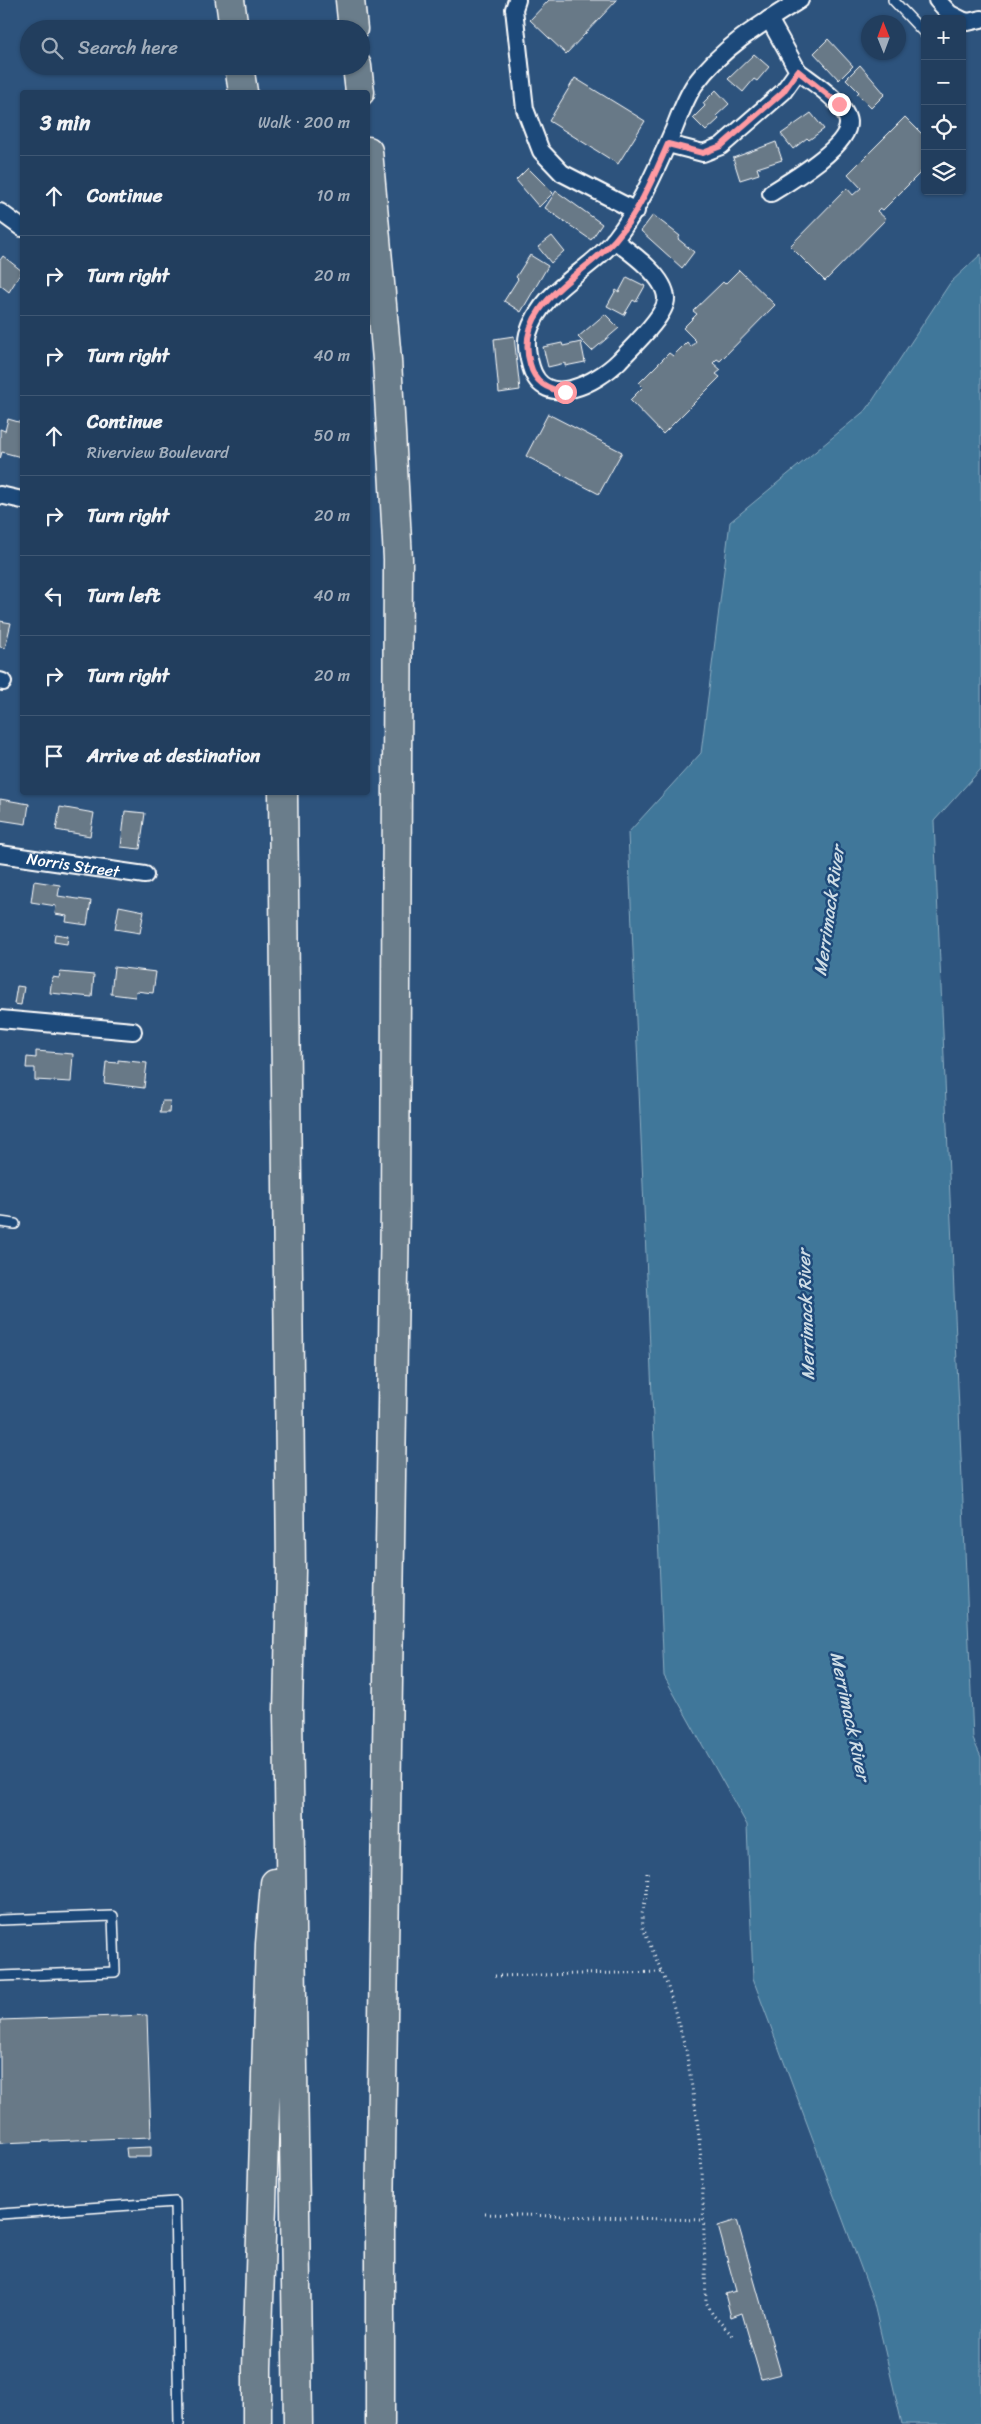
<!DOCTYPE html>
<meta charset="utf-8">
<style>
body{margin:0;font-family:Sriracha,sans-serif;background:#2a4564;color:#f1f3f6}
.controls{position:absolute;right:15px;top:15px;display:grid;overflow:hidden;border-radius:5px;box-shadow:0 1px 4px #0004}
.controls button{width:45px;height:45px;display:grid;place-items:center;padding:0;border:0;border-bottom:1px solid #3f5773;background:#223e5e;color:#f1f3f6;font:25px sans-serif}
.compass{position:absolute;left:861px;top:15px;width:45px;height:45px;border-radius:50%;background:#223e5e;box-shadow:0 1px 4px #0004;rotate:359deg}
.stop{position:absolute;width:15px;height:15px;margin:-11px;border:4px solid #ff9aa2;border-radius:50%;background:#fff}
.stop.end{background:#ff9aa2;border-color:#fff;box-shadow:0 1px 5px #0008}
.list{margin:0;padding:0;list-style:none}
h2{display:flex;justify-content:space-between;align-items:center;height:65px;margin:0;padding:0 20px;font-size:21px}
h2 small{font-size:16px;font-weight:400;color:#a2aebc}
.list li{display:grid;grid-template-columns:32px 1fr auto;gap:15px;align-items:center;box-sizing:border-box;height:80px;padding:0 20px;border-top:1px solid #3f5773}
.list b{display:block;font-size:19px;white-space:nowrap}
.list p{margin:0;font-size:16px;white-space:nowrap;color:#a2aebc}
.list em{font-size:16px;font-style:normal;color:#a2aebc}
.icon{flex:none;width:28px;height:28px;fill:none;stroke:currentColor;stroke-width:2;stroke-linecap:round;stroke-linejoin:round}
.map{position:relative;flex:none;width:981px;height:2424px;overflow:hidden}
.search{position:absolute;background:#223e5e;box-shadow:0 1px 4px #0004;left:20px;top:20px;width:350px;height:55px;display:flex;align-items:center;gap:12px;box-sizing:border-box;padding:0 18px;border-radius:28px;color:#a2aebc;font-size:19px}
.panel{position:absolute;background:#223e5e;box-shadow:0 1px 4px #0004;left:20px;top:90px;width:350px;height:705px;border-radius:5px}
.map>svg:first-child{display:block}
</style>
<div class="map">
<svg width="981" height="2424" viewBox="0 0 981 2424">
<rect width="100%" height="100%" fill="#2d537d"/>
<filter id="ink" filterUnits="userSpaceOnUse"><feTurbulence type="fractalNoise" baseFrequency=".02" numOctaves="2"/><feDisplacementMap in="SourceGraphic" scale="10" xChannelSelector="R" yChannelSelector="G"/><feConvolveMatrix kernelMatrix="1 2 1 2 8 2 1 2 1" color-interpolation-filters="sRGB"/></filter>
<g filter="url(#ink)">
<path fill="#3f779a" stroke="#8cadc2" d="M981 254V769L934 821 973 1739 981 1757V2424H902L873 2300 753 1979 747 1825 664 1676 628 833 701 753 730 522 867 409 950 283Z"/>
<path fill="#677987" stroke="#fff" d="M549 0H617L566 54 530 20Z
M828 39 853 66 839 80 814 53Z
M754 54 769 67 757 81 754 79 743 92 728 79Z
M860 65 885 94 871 108 857 94 859 92 846 79Z
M575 78 645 121 618 164 549 121Z
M716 90 729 104 716 116 719 119 706 131 693 118 705 106 703 103Z
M811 113 824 129 809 140 807 138 793 149 781 134Z
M905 117 925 137V168L883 210 880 208 877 211 886 219 825 281 790 246 847 188 853 195 861 188 848 174Z
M776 142 782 160 757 168 759 174 740 180 733 158Z
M528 168 553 193 539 207 516 180Z
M556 191 602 224 591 240 545 208Z
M653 215 680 236 678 239 694 252 682 268 641 231Z
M552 236 564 251 551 263 538 247Z
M530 255 548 266 521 312 504 301 518 279 516 277Z
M3 256 22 271 9 292 0 285V260Z
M739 270 775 305 720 361 717 359 713 363 721 370 716 374 720 377 663 434 630 400 643 387 639 383 669 353 673 356 687 342 691 347 696 341 683 328 697 314 693 311 723 282 725 284Z
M627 277 645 286 636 302 633 300 624 315 607 306 616 290 619 292Z
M605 314 619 328 592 351 578 337Z
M514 336 520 390 499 393 494 339Z
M581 342 585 362 565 366V363L548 367 543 347 562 343 563 346Z
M548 414 622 452 599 494 526 456Z
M8 419 22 423V452L21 457 2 452 0 459V429L5 431Z
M0 621 11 623 5 648 0 647Z
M0 799 29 804 26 824 0 820Z
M60 807 94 813 90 836 56 830Z
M125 811 145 813 140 849 121 847Z
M34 881 60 885 58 896 91 901 87 925 66 922 67 916 55 914 56 906 31 902Z
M119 906 144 911 140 933 115 929Z
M55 934 68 936 67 944 54 942Z
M114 967 156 972 153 993 136 991 135 997 111 994Z
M60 972 94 975 92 997 50 993 52 977 59 978Z
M17 986 24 987 21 1005 14 1004Z
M36 1051 73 1054 71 1082 35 1080V1068H26L27 1057 36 1058Z
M118 1060 147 1063 144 1088 104 1083 106 1062 118 1063Z
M162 1101H170L169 1113H160Z
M147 2015 151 2137 0 2143V2020Z
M151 2147V2157H127L126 2148Z
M737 2220 781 2374 761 2379 742 2313 731 2317 725 2294 736 2291 718 2226Z"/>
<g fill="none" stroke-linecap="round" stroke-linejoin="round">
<defs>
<path id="lane" d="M893 0 925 34
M0 1222 15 1224
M0 1920 113 1916 115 1972 0 1976
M0 2214 175 2202 179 2424"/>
<g id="street">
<path d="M517 0 514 9 525 109 541 151 562 173 636 211"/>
<path d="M937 0 950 14 960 19"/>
<path d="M962 20 968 22 981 19"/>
<path d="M668 144 703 153 721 146 783 92 798 71 769 19"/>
<path d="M771 193C789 182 850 146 848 122 846 103 812 82 798 71"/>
<path d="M0 212 22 228"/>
<path d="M614 240C630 252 665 276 666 298 667 315 631 348 619 361 598 382 544 412 531 367 528 357 525 345 528 334 542 288 589 273 616 238 642 204 657 167 674 129 680 114 686 97 695 84 722 47 761 24 800 0"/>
<path d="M0 495 22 500"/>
<path d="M0 681 3 682"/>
<path id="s1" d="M0 854 145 875"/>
<path d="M0 1019 133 1031"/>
</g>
<path id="highway" d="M230 0 234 29
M350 0 353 29
M239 66 243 92
M357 66 360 92
M368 151 387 360 398 559 395 1207 380 2221V2424
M283 792 291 1571 288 1712 298 2424
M257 2424V2368L270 1944 275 1883"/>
</defs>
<use href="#lane" stroke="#fff" stroke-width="12"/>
<use href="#street" stroke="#fff" stroke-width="20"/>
<use href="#highway" stroke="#fff" stroke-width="31"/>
<path stroke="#fff" stroke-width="3" stroke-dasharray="1 4" stroke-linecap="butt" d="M647 1873 646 1897 642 1914 643 1928 668 1987 686 2050 697 2118 702 2169 706 2302 713 2315 733 2336
M495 1976 661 1972
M485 2214 703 2220"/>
<use href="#lane" stroke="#1f4a7a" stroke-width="9"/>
<use href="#street" stroke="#1f4a7a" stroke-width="16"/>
<use href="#highway" stroke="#6b7d8b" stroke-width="28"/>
</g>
</g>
<g fill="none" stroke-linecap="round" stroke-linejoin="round" filter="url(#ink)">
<path stroke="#ff9aa2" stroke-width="6" d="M565 392C547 389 535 383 530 364 513 305 583 276 615 240 639 212 653 178 668 144L703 153 721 146 783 92 798 71 839 104"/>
</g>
<g text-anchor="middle" stroke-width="5" stroke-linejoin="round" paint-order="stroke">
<g font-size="16" fill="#fff" stroke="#1f4a7a">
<text dy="6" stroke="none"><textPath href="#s1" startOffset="74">Norris Street</textPath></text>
</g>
<g font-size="18" font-style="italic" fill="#cfdde6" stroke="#1f4a7a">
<text transform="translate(829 911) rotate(-82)" y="6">Merrimack River</text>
<text transform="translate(806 1315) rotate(-92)" y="6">Merrimack River</text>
<text transform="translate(850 1716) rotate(78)" y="6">Merrimack River</text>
</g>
</g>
</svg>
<div class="controls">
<button>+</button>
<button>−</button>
<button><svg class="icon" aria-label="locate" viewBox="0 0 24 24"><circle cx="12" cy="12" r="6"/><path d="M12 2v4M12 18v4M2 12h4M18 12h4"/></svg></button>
<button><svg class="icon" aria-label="layers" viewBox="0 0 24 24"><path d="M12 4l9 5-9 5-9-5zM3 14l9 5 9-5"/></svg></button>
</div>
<svg class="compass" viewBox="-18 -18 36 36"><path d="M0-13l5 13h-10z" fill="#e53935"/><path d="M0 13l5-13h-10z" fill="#a2aebc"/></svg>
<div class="stop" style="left:565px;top:392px"></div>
<div class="stop end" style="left:839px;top:104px"></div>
<div class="search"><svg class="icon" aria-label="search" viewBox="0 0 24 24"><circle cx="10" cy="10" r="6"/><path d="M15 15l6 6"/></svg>Search here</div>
<section class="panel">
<h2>3 min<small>Walk · 200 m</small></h2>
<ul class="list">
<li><svg class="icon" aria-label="ahead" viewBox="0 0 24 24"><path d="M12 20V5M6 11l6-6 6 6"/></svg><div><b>Continue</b></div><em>10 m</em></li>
<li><svg class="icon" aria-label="right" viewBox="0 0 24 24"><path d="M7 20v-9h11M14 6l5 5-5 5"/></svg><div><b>Turn right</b></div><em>20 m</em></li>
<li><svg class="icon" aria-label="right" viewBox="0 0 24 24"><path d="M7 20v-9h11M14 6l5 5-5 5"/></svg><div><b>Turn right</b></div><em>40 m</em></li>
<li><svg class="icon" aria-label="ahead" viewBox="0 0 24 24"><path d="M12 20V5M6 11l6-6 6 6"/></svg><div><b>Continue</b><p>Riverview Boulevard</p></div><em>50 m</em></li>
<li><svg class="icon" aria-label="right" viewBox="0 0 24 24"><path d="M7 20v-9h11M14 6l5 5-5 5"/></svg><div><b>Turn right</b></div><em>20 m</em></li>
<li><svg class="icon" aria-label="left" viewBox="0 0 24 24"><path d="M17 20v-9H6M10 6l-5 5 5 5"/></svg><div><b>Turn left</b></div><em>40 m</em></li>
<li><svg class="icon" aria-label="right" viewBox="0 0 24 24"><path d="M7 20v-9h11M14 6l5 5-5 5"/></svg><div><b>Turn right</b></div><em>20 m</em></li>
<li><svg class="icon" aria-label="arrive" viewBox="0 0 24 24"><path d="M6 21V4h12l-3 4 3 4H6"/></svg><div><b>Arrive at destination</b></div></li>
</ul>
</section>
</div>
